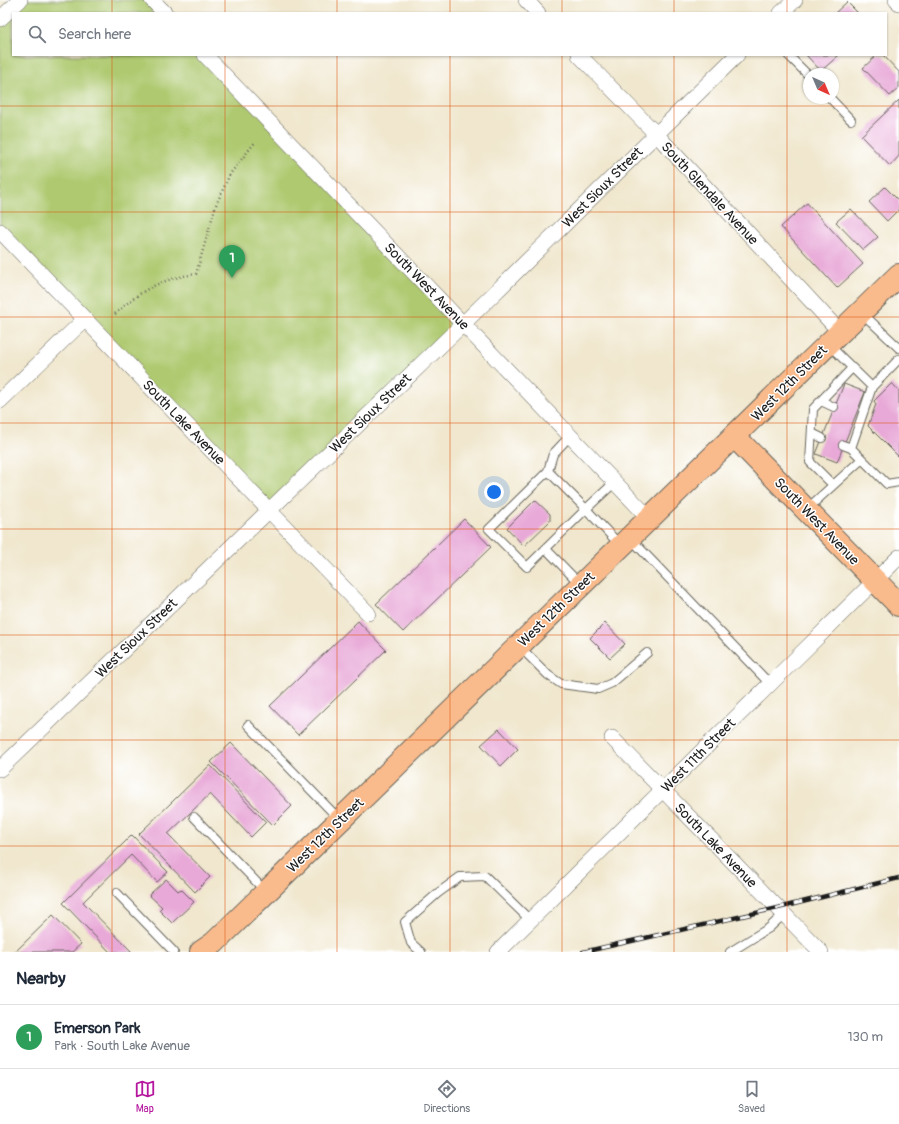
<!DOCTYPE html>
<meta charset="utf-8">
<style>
body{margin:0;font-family:Pangolin,sans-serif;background:#f6f6f7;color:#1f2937}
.compass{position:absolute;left:803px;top:68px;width:36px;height:36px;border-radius:50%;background:#fff;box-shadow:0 1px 3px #0004;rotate:136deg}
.you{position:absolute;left:494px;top:492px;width:14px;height:14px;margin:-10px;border:3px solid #fff;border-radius:50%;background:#1a73e8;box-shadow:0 0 0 6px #1a73e833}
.badge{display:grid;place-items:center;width:26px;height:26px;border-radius:50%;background:#b5179e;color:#fff;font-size:13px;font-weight:700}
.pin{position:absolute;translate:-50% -33px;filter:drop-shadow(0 1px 2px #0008)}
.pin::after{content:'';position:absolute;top:21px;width:14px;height:12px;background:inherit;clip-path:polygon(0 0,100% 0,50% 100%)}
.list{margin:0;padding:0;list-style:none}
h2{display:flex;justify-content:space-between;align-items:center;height:52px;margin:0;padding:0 16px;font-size:17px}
h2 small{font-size:13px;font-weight:400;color:#747a83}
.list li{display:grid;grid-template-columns:26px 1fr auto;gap:12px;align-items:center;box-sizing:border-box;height:64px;padding:0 16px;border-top:1px solid #e0e1e3}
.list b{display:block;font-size:15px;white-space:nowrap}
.list p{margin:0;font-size:13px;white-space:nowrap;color:#747a83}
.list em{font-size:13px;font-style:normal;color:#747a83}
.icon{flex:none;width:22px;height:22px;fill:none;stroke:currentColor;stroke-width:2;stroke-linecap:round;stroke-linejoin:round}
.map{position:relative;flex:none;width:899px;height:952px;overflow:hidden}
.search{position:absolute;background:#fff;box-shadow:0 1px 3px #0004;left:12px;right:12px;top:12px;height:44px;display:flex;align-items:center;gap:10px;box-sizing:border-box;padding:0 14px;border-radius:0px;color:#747a83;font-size:15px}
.sheet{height:116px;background:#fff}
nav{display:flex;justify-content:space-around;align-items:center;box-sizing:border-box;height:56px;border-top:1px solid #e0e1e3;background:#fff;font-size:11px;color:#747a83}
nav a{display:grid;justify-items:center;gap:2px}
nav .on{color:#b5179e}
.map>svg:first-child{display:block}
</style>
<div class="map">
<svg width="899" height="952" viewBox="0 0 899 952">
<rect width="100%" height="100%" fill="#fff"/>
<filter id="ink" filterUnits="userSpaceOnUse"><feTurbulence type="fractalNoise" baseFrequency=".025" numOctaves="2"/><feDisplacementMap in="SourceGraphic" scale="8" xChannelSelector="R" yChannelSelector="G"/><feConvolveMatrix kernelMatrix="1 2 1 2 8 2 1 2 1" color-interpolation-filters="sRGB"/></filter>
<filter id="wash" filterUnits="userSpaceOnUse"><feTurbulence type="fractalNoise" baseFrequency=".012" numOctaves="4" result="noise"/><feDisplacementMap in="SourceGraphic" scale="16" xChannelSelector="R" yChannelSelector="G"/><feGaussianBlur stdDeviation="0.9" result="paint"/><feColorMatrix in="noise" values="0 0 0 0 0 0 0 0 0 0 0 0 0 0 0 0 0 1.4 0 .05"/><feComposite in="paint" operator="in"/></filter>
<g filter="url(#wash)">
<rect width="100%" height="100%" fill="#f0e7ce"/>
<path fill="#aec96f" stroke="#657246" d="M20 0H152L165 13H13V55H205L463 324 269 511 0 233V19Z"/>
<g id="blocks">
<path fill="#e8a9d8" d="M847 2 858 13H835Z
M806 55H839L821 71Z
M877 55H883L899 72V88L890 96 863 68Z
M899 100V156L890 166 861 136Z
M885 187 899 201V209L887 221 869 202Z
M807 203 863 264 837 288 781 227Z
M851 209 878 237 863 250 836 222Z
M892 383 899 391V457L868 426 876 404 874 401Z
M844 384 865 392 837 462 816 454Z
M535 500 550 514V521L524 546 507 528Z
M464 519 491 547 403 632 376 604Z
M358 621 386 650 298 735 270 706Z
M605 623 625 644 610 658 590 638Z
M499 729 518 749 501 766 481 745Z
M231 743 292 806 273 825 211 762Z
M210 765 266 822 251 837 210 794 168 834 210 877 195 892 139 834Z
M132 835 168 872 157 882 131 855 83 902 132 952H110L63 903Z
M166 879 178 891 181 889 194 902 172 923 159 910 162 907 149 895Z
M53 915 81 944 72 952H15Z"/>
</g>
</g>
<g filter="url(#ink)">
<use href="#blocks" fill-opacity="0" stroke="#66635a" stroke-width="1"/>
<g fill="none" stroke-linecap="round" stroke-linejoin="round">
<defs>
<path id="service" d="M788 55 809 76
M830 98 851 120
M862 313 899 348
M828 344 872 387 851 448 862 459
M872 387 899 359
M821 401 834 407
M812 433 822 438
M843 445 851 448
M548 471 586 509 527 567 489 529Z
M548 471 553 454 570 436
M615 482 586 509 620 545
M833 485 810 462 813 409 852 368
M807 509 862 459 887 484 899 482
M631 539 770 684
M546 549 580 584
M519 646 548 675 561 684 598 689 612 683 647 653
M248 725 340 820
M194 817 266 892
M117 893 174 952
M421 952 411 943 405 922 438 893 460 877 485 876 530 920
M730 952 769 928 784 914"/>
<path id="minor" d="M152 0 165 13
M526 0 538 13
M896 0 899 3
M781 13 795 0
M0 19 20 0
M205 55 649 518
M579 55 656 134 840 332
M0 231 368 613
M0 401 85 319
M612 738 821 952
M0 769 463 324 737 55
M498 952 899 557"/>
<path id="primary" d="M735 437 899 605
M201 952 214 943 899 275"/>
</defs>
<use href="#service" stroke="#66635a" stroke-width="10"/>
<use href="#minor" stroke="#66635a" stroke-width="16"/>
<use href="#primary" stroke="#66635a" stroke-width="24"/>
<path stroke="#66635a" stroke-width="2.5" stroke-dasharray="1 3" stroke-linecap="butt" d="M115 314C142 289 161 279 196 274L216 205 230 174 256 141"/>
<use href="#service" stroke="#fff" stroke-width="8"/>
<use href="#minor" stroke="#fff" stroke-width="15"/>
<use href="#primary" stroke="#fabb8c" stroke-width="22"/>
<defs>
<path id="rail" d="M583 952 778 908 899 878"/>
</defs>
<use href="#rail" stroke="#1c1c1c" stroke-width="4.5"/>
<use href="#rail" stroke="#fff" stroke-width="3" stroke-dasharray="9" stroke-linecap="butt"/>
</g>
</g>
<path fill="none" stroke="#de560d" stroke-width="1" stroke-opacity="0.55" d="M112 0V13M225 0V13M337 0V13M450 0V13M562 0V13M674 0V13M787 0V13M112 55V952M225 55V952M337 55V952M450 55V952M562 55V952M674 55V952M787 55V952M0 106H899M0 212H899M0 317H899M0 423H899M0 529H899M0 635H899M0 740H899M0 846H899"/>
<g text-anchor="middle" stroke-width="3" stroke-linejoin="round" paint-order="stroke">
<g font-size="14" fill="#1c1c1c" stroke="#fff">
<text transform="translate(602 187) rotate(-45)" y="5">West Sioux Street</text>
<text transform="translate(710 193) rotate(47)" y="5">South Glendale Avenue</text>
<text transform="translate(427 286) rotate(46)" y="5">South West Avenue</text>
<text transform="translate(789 383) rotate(-45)" y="5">West 12th Street</text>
<text transform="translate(370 413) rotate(-44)" y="5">West Sioux Street</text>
<text transform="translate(184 422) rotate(46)" y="5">South Lake Avenue</text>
<text transform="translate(817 521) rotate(46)" y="5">South West Avenue</text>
<text transform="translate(556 609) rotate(-44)" y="5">West 12th Street</text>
<text transform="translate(136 638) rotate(-44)" y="5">West Sioux Street</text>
<text transform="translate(698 755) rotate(-45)" y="5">West 11th Street</text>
<text transform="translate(325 835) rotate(-44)" y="5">West 12th Street</text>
<text transform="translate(716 845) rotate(46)" y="5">South Lake Avenue</text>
</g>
</g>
</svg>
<svg class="compass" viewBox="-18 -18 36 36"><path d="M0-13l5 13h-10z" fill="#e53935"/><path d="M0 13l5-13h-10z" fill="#747a83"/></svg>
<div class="you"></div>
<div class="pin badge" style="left:232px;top:278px;background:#2e9e5b">1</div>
<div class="search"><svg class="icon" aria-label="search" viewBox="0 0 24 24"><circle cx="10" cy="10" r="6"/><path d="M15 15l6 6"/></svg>Search here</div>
</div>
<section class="sheet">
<h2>Nearby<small></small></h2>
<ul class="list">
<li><span class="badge" style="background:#2e9e5b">1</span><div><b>Emerson Park</b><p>Park · South Lake Avenue</p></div><em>130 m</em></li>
</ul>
</section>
<nav>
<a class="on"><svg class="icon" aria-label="map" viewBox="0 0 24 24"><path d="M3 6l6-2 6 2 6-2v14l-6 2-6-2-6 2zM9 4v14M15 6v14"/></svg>Map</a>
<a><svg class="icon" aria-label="directions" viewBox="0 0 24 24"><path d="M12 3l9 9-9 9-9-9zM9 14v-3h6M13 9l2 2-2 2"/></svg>Directions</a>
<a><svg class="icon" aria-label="saved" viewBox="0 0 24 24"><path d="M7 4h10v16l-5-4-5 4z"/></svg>Saved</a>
</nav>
